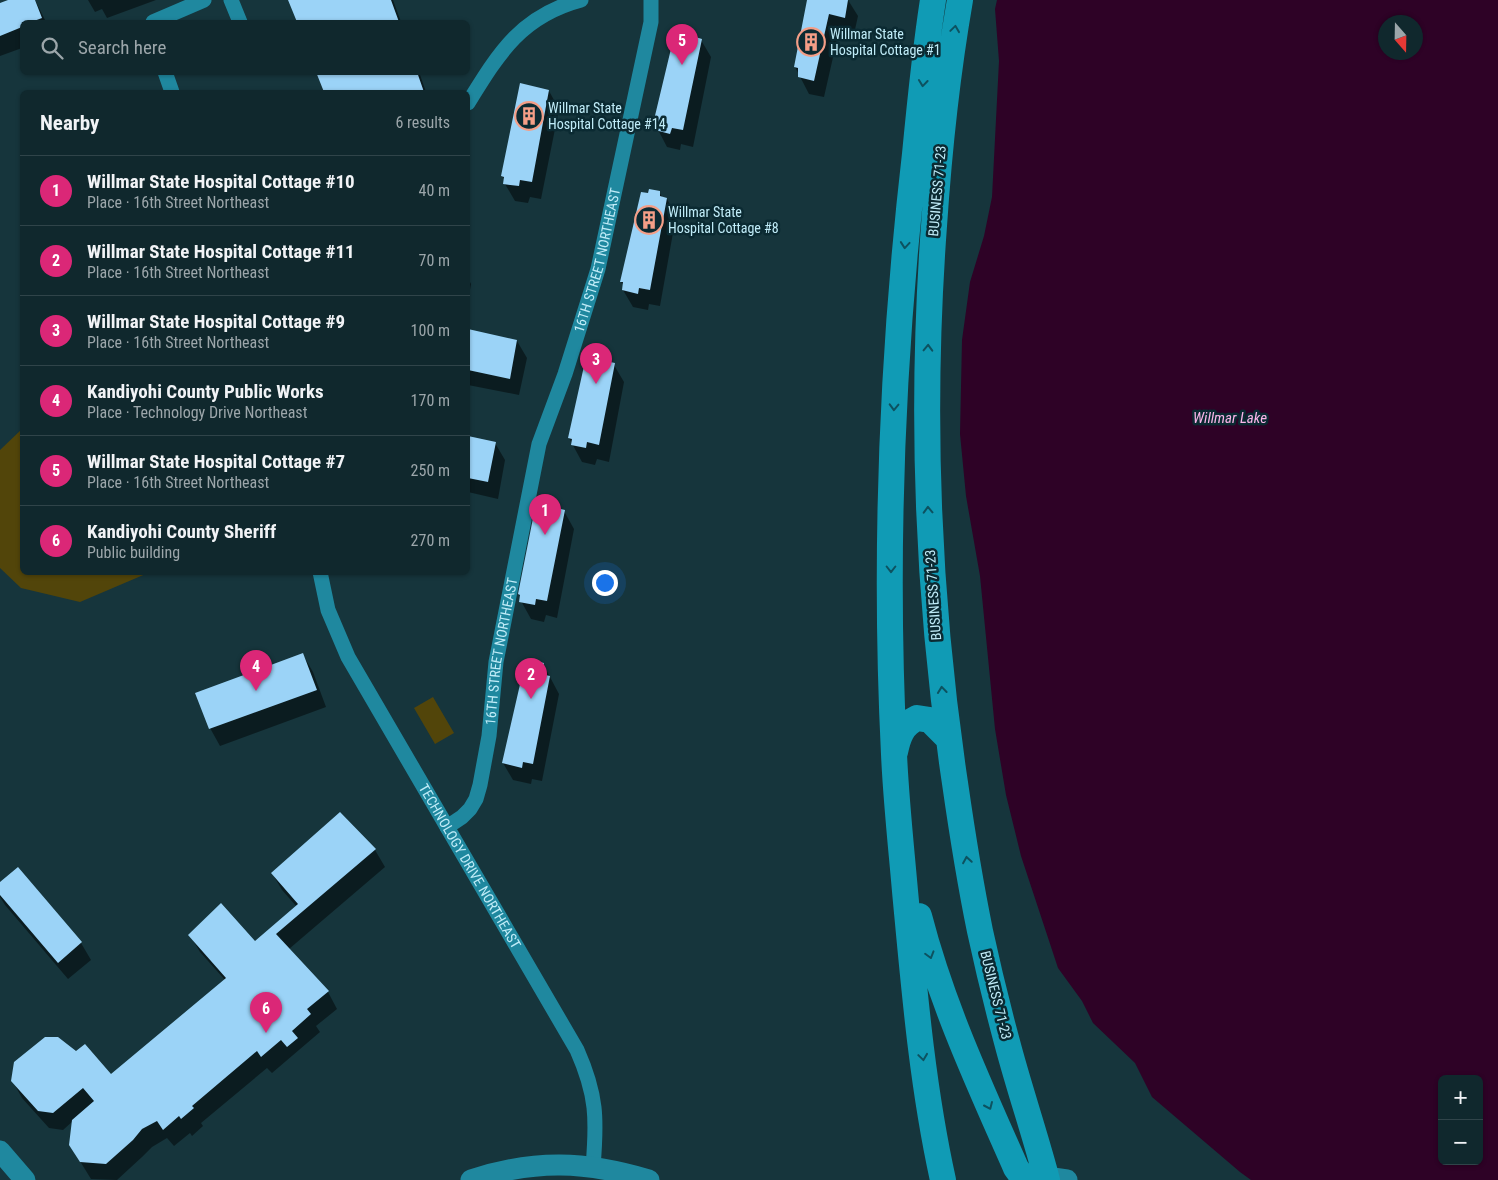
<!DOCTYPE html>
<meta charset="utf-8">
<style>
body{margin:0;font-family:"Roboto Condensed",sans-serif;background:#193035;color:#f1f3f6}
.controls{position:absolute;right:15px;bottom:15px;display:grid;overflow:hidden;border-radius:8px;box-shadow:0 1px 4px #0004}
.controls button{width:45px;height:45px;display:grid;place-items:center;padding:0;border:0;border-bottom:1px solid #304449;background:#10282d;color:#f1f3f6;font:25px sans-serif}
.compass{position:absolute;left:1378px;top:15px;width:45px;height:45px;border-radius:50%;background:#10282d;box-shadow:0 1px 4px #0004;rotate:160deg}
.you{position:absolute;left:604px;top:582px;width:18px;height:18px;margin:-12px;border:4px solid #fff;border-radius:50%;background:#1a73e8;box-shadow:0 0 0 8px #1a73e833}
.badge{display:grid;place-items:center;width:32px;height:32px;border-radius:50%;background:#db2777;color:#fff;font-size:16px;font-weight:700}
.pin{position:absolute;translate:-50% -41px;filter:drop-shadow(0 1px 2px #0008)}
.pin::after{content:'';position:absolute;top:26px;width:18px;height:15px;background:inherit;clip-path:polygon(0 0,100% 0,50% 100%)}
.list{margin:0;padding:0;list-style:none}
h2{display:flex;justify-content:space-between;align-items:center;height:65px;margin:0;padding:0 20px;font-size:21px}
h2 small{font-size:16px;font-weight:400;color:#9ca6aa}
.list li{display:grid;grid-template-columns:32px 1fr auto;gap:15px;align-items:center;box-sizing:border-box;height:70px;padding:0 20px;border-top:1px solid #304449}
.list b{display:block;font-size:19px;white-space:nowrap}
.list p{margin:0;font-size:16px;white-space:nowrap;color:#9ca6aa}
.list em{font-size:16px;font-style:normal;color:#9ca6aa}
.icon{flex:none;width:28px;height:28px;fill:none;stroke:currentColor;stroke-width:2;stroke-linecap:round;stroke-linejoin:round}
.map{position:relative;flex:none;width:1498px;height:1180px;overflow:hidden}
.search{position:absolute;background:#10282d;box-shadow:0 1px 4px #0004;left:20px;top:20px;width:450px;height:55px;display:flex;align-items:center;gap:12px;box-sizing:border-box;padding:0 18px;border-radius:8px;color:#9ca6aa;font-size:19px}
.panel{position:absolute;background:#10282d;box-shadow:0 1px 4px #0004;left:20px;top:90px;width:450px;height:485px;border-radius:8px}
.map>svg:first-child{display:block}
</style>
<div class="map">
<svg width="1498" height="1180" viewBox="0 0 1498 1180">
<rect width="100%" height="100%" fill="#16353c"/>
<path fill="#52450a" d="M22 429V572L148 573 80 602 21 588 0 568V450Z
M433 697 454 733 435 744 414 708Z"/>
<path fill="#2e0226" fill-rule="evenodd" d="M997 0H1498V1180H1251L1240 1172 1152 1097 1135 1063 1093 1023 1082 1001 1058 968 1021 856 1006 795 995 729 980 576 966 496 960 434 962 340 970 282 984 236 992 197 999 61 995 9ZM1386 22H1416V52H1386ZM1442 1079H1479V1161H1442Z"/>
<path fill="#0007" d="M12 0H35L46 22H22V48L0 56V4Z
M88 0H156L107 18 102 9 95 12Z
M289 0H393L401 22H298Z
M808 0H848L858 16 854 34 839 31 824 97 809 94 795 67Z
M693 33 696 38 701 40 711 57 693 147 681 144 680 150 667 147 655 124Z
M317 72H419L426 92H325Z
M549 91 559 109 541 199 530 197 528 203 515 201 505 184V181L502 175Z
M659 192 663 198 667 199 676 216 660 306 649 304 648 310 633 307 623 290 624 286 621 282Z
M468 278 471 284 468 301Z
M468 330 517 341 527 358 519 395 468 385Z
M614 365 624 382 609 462 597 459 595 465 582 462 569 438Z
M468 437 495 443 505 460 498 499 468 492Z
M564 511 574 529 557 618 546 615 544 622 531 619 521 601V598L519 594Z
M303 655 313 672 326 707 220 746 210 728Z
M543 664 559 694 542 781 532 779 531 784 513 780 503 763 533 670Z
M375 850 385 867 289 949 328 992 337 1009 316 1026 320 1032 272 1073 267 1068 201 1123 203 1126 192 1136 190 1133 174 1146 167 1138 152 1147 142 1157 117 1180 91 1179 70 1145 73 1121 63 1130 49 1128 22 1098 12 1080 111 1076 225 980 200 952 190 935 255 943 297 907 282 890 272 873Z
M0 883 81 943 91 960 68 979 5 905 0 897Z"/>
<path fill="#9bd3f7" d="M8 0H35L42 18 34 21 35 22H22V27L0 36V3Z
M288 0H391L399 22H297Z
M807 0H848L845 18 829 14 814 81 798 77V68L794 67Z
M682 28 694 31 692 36 702 39 683 130 672 128 670 134 655 130 656 124H653L675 32 681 33Z
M316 72H417L424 92H324Z
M520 83 549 90 532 182 520 180 519 186 503 184 504 177 501 176Z
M649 189 660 191V196L667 198 650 290 639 288 638 294 622 290 623 282H620L641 192 648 193Z
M468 329 517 340 510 379 468 370Z
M586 357 615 363 599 445 587 442 586 448 571 445 572 439 568 438Z
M468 436 496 442 488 482 468 478Z
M536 503 565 510 547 601 536 599 535 605 519 602 520 595 518 594Z
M303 653 317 690 209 729 195 693Z
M534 661 544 663 541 674 550 676 533 764 523 762 522 768 502 763 524 667 532 669Z
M340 812 376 849 276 934 329 991 307 1009 311 1014 292 1031 298 1038 287 1047 281 1040 261 1057 257 1051 192 1106 194 1108 181 1119 179 1116 163 1130 157 1121 142 1129 133 1140 106 1164 80 1162 69 1145 72 1120 94 1101 83 1088 53 1113 38 1111 11 1081 14 1062 45 1037H58L76 1051 85 1044 111 1074 226 978 188 935 221 903 255 941 298 904 271 873Z
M18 867 82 942 58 963 0 895V882Z"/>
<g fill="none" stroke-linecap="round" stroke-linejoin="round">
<g stroke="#1f889f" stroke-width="15">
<path d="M231 0 240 22"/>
<path d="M153 22 204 0"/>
<path d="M165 72 172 92"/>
<path d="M468 103C499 53 521 16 581 0"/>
<path id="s1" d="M320 572 328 610 348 657 577 1050C597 1095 597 1119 593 1167"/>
<path id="s2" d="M447 827 462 817 470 809 476 799 480 785 489 736 496 662 539 444 565 374 598 269 651 22V0"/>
</g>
<path stroke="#1f889f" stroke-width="21" d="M0 1151 25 1180
M1046 1177 1067 1180
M471 1180C535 1159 585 1161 649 1180"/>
<path stroke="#109bb5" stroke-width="26" d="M933 0C925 51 920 102 915 154 892 353 884 554 894 754 896 800 901 845 905 891 914 987 922 1085 943 1180
M960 0C947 75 939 151 934 226 920 415 927 596 955 783 962 832 970 882 980 931 988 968 997 1005 1007 1042 1019 1088 1035 1134 1047 1180
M895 752C898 737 902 725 917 718L930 720 948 738
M919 916C942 1005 979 1084 1016 1168L1025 1180"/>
</g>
<defs><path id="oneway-chevron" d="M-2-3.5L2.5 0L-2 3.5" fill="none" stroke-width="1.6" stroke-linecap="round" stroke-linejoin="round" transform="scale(1.25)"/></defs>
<g stroke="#0d5260">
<use href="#oneway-chevron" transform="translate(955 29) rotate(-82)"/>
<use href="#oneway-chevron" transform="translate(923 83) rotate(96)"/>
<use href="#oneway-chevron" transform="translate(905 245) rotate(95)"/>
<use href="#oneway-chevron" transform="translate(928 348) rotate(-88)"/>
<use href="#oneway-chevron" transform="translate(894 407) rotate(92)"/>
<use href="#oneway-chevron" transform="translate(928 510) rotate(-92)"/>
<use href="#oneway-chevron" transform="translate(891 569) rotate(90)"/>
<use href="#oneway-chevron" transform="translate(942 690) rotate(-96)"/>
<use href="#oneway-chevron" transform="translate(967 860) rotate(-99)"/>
<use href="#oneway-chevron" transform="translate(930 955) rotate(74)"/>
<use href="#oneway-chevron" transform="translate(923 1057) rotate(82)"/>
<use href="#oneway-chevron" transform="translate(989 1106) rotate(66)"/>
</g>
<defs>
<symbol id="building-ring" viewBox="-11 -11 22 22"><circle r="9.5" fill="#0b2a32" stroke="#f49e87" stroke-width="1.5"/><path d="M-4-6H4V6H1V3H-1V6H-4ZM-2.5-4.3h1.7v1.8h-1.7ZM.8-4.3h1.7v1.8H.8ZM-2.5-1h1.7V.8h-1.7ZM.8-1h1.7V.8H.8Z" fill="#f49e87"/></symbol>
</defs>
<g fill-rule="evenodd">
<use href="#building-ring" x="795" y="26" width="32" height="32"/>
<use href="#building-ring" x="513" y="100" width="32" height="32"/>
<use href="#building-ring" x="633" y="204" width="32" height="32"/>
</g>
<g text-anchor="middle" stroke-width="5" stroke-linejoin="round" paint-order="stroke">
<g font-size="14" fill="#c0ecf8" stroke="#0b2a32" text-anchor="start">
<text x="830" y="39">Willmar State<tspan x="830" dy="16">Hospital Cottage #1</tspan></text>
<text x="548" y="113">Willmar State<tspan x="548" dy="16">Hospital Cottage #14</tspan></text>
<text x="668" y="217">Willmar State<tspan x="668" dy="16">Hospital Cottage #8</tspan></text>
</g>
<g font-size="14" fill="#c0ecf8" stroke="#0b2a32">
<text transform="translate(937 191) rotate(-85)" y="5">BUSINESS 71-23</text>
<text dy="5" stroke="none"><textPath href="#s2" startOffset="595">16TH STREET NORTHEAST</textPath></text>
<text transform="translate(933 595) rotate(-94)" y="5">BUSINESS 71-23</text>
<text dy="5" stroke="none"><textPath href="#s2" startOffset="191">16TH STREET NORTHEAST</textPath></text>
<text dy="5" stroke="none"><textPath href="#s1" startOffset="332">TECHNOLOGY DRIVE NORTHEAST</textPath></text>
<text transform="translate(996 995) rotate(76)" y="5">BUSINESS 71-23</text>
</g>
<g font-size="15" font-style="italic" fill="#fcb6ea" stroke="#0b2a32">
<text x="1230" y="423">Willmar Lake</text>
</g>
</g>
</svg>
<div class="controls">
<button>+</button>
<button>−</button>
</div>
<svg class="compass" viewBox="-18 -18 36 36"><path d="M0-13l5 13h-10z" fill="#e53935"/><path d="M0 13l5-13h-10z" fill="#9ca6aa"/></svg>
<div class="you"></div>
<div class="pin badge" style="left:545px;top:535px">1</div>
<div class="pin badge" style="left:531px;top:699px">2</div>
<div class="pin badge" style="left:596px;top:384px">3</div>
<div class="pin badge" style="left:256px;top:691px">4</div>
<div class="pin badge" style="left:682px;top:65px">5</div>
<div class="pin badge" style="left:266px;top:1033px">6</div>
<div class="search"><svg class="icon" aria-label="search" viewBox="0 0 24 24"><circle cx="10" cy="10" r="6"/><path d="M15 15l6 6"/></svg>Search here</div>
<section class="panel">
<h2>Nearby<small>6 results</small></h2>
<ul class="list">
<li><span class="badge">1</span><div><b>Willmar State Hospital Cottage #10</b><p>Place · 16th Street Northeast</p></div><em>40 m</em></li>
<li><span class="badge">2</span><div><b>Willmar State Hospital Cottage #11</b><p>Place · 16th Street Northeast</p></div><em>70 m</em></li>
<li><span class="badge">3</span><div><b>Willmar State Hospital Cottage #9</b><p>Place · 16th Street Northeast</p></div><em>100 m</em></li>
<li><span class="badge">4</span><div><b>Kandiyohi County Public Works</b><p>Place · Technology Drive Northeast</p></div><em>170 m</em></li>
<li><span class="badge">5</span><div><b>Willmar State Hospital Cottage #7</b><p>Place · 16th Street Northeast</p></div><em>250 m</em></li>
<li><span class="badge">6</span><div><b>Kandiyohi County Sheriff</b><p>Public building</p></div><em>270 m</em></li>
</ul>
</section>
</div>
